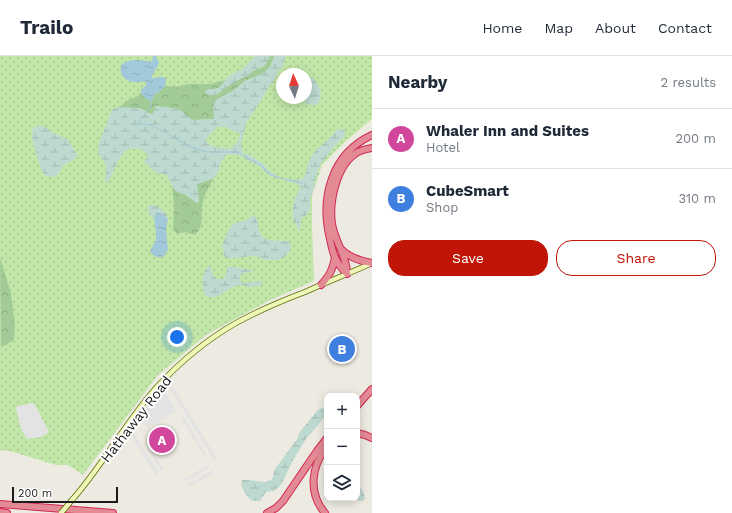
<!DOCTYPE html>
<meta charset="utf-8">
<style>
body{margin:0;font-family:"Work Sans",sans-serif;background:#f2f2f3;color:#1f2937}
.controls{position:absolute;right:12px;bottom:12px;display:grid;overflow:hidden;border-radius:8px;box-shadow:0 2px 10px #0003}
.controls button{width:36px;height:36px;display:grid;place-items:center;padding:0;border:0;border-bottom:1px solid #e0e1e3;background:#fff;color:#1f2937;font:20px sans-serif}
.compass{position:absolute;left:276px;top:12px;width:36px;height:36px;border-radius:50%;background:#fff;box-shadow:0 2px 10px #0003;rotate:356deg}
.scale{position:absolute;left:12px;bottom:10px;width:106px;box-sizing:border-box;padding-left:4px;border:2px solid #1b1b1b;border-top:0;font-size:11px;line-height:14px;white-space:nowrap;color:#1b1b1b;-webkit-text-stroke:3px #fff;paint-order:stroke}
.you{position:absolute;left:177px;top:281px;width:14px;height:14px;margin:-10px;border:3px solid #fff;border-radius:50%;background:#1a73e8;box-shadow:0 0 0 6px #1a73e833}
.badge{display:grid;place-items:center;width:26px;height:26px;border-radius:50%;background:#c01507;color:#fff;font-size:13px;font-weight:700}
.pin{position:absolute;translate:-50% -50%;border:2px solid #fff;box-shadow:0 1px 4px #0006}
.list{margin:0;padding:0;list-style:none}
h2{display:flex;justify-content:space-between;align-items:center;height:52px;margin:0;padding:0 16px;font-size:17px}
h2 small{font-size:13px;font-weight:400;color:#747a83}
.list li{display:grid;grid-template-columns:26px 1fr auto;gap:12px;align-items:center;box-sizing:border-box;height:60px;padding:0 16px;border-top:1px solid #e0e1e3}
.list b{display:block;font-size:15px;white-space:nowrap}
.list p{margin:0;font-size:13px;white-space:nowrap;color:#747a83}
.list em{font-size:13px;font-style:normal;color:#747a83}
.actions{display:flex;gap:8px;padding:12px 16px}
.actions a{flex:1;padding:9px 0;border:1px solid #c01507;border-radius:16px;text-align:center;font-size:14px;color:#c01507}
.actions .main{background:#c01507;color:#fff}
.icon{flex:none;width:22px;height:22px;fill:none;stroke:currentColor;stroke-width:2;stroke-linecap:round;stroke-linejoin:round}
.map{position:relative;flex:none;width:372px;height:457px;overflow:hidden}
header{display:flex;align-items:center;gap:24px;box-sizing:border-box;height:56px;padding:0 20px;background:#fff;border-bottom:1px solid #e0e1e3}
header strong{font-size:19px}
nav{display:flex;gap:22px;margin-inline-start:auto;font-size:14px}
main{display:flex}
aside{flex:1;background:#fff}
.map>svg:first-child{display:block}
</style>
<header>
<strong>Trailo</strong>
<nav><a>Home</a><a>Map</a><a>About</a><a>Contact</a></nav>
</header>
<main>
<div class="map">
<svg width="372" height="457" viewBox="0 0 372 457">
<defs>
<pattern id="grass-dots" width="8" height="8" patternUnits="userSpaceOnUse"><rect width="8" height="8" fill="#c2e6a8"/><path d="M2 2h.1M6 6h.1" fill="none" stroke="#a6c590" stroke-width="1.8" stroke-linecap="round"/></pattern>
<pattern id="forest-crowns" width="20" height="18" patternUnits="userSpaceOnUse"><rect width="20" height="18" fill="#a2cb97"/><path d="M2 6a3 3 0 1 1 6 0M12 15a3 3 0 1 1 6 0" fill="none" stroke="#8bae82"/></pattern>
<pattern id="wetland-marsh" width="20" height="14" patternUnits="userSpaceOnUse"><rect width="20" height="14" fill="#bedad0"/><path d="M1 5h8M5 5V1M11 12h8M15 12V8" fill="none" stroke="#a3bab2"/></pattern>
<pattern id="water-ripples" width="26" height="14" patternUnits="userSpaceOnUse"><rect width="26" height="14" fill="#a2c9d9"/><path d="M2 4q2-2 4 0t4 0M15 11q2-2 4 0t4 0" fill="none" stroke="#8bacba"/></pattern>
</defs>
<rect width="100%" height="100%" fill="#edeae1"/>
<path fill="url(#grass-dots)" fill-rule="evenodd" d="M0 0H372V63L346 85 322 109 312 140V168L314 225 268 245 206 279 158 319 83 419 68 409H56L10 395 0 394ZM282 18H306V42H282Z"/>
<path fill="url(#forest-crowns)" d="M270 0H274L270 11 264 17 245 25 233 35 223 40 213 50 215 63 192 64 179 53 156 50 153 58 148 57 143 54 139 52H118L128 44 138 40 141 36 143 40 153 41C157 36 162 34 165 30L176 31 188 28H211L225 24C221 33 217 33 208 33L219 37C227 28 241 22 251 16 255 14 263 12 265 9 267 6 268 3 270 0Z
M214 122C210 129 205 137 203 145 200 157 205 170 195 179L185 176 177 178 173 173 174 149 172 130 178 136 184 138 197 147 199 145 197 130V128Z
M0 202 11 237 15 271 14 281 13 284 6 289 1 290Z"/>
<path fill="url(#wetland-marsh)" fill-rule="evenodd" d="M257 0H270L265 9 253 15 247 20 231 28 216 39H209L205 36V35L208 33H216L220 31 227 22 235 16 242 14 254 1Z
M274 0H286L282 12 279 14 275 23 269 30 261 45 247 65 241 88 243 97 245 99 248 98 263 108 269 115 281 122V123L274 121 268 118 258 109 251 106 244 102V100L227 98 220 107 219 115 214 122 197 128V130L199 145 197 147 184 138 178 136 174 133 166 118C164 118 161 118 159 118 156 117 147 109 145 106V104L148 102 146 96C125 83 119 104 112 118 111 121 109 124 107 127H106L105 126C105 119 108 112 104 105 102 102 99 100 99 97 96 88 103 78 106 70 108 64 109 59 113 53 118 51 135 51 141 53 146 54 148 58 153 58L156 50 179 53 192 64 214 63 213 50 216 44 223 40 233 35 245 25 264 17 270 11ZM217 71C221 71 224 70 228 72 232 74 235 77 240 77 240 85 236 89 229 93L227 92C218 92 213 91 206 86L207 82Z
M312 21C320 28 324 40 317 49 310 49 306 49 304 42H306C306 34 306 26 312 21Z
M39 69 46 72 55 78 68 83 69 86 77 98 76 102 64 109 56 120C53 121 49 121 46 120 41 116 39 105 37 100 35 90 30 82 33 72Z
M338 73C355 74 338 86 334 91 330 96 326 101 322 106 316 115 315 125 313 135 312 138 310 141 310 144 310 147 311 150 310 153 307 164 298 157 301 173L299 174C297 171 295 166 293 163 291 155 295 137 301 132L296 127 284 124V123C292 123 296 126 304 122L309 106 312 99 317 93 328 84Z
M151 149C155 149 166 155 167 159 168 160 167 162 168 163L166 161 156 156 154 160V164C151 159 147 157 149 150Z
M254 159C257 162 258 165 258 170 259 174 260 179 263 182 268 185 282 185 288 185L290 187C292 191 291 195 288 198 281 205 272 205 263 203 260 202 258 200 254 200 244 200 234 205 223 200L224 193 221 191 231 170 236 167 246 164Z
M208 210H210L212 217 217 223C227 225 225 218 228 211H232L252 214 251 216 241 218 240 222 242 227 262 225 263 226 261 229C257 230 252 231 248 231 244 230 242 228 239 229 226 231 216 248 204 238 202 229 202 217 208 210Z
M321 352H326L327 354V358L306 383 292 406 281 429 274 435 266 436 260 445H252C246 439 240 432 242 424H249L265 426 271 424 273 421 274 415 278 409 297 383 299 377 317 355Z
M357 428 363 435 365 442 363 445H359L356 442H357Z"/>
<path fill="#e3e3e3" d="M173 331 218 404 215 405 170 333Z
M166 337 176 355 147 372 140 360 149 348Z
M34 347 49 376 41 381 27 383 21 373 16 352 18 350Z
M183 360 206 398 204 400 181 362Z
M132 375 159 417 156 419 129 377Z
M148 393H151L164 414 161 415Z
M208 409 210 411 186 425 184 423Z
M212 414 214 417 189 431 187 429Z"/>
<path fill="url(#water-ripples)" d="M153 0H156L159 7 158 9 151 22C157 23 159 18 166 23 166 36 157 33 152 43L149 44C145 42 141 39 141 34L146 29V26C141 25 138 27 133 26 124 24 119 19 121 9 130 2 141 4 152 6Z
M156 156 162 158 168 163 166 173 168 194 164 200C159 203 153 201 150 195 152 191 155 187 156 183 157 174 152 164 156 156Z"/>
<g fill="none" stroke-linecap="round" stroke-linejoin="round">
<path stroke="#a2c9d9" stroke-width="1" d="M152 42 151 50 140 64 139 66 140 68 150 69 161 74 185 88 199 94 207 96H237L241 98 260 109 271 119 282 123
M284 123 302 127"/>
<defs>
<path id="secondary" d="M72 444C103 409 125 367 156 332 179 307 206 284 236 267 258 255 281 245 305 236 327 226 350 217 372 207"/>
<path id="motorway" d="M341 193C350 202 360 205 372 207
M347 218C336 207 333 199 330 183 320 142 331 98 372 79
M347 218C347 200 335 186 332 168 329 147 336 111 355 98 360 94 366 93 372 92
M321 229C329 220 333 214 335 201
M357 350 372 333
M357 377 365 379 372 382
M0 448 113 457
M0 456 7 457
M267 457 276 452 283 445 317 395 327 382
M325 457C308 437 311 410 327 391"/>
</defs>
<use href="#secondary" stroke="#5a6d08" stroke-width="6"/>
<use href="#motorway" stroke="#d02955" stroke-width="8"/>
<use href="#secondary" stroke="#eef7b5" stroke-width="4.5"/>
<use href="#motorway" stroke="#e38a94" stroke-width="6"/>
<defs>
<path id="secondary-bridge" d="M61 457 72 444"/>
</defs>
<use href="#secondary-bridge" stroke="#5a6d08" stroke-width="6" stroke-linecap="butt"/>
<use href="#secondary-bridge" stroke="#eef7b5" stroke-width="4.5"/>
</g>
<g text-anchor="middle" stroke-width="4" stroke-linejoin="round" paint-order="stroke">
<g font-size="14" fill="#1b1b1b" stroke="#fff">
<text transform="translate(136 363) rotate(-52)" y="5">Hathaway Road</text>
</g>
</g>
</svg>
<div class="controls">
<button>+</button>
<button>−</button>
<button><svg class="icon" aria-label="layers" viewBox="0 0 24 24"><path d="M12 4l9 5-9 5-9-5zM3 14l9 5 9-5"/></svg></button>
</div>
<svg class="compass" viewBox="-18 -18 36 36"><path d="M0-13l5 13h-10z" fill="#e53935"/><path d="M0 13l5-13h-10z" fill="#747a83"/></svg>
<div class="scale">200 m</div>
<div class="you"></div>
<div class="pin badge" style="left:162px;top:384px;background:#d1479c">A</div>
<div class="pin badge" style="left:342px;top:293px;background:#3f7fe0">B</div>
</div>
<aside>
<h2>Nearby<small>2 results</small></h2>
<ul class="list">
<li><span class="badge" style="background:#d1479c">A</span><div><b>Whaler Inn and Suites</b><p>Hotel</p></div><em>200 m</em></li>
<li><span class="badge" style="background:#3f7fe0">B</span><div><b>CubeSmart</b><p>Shop</p></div><em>310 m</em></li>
</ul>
<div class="actions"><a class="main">Save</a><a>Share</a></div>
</aside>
</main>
